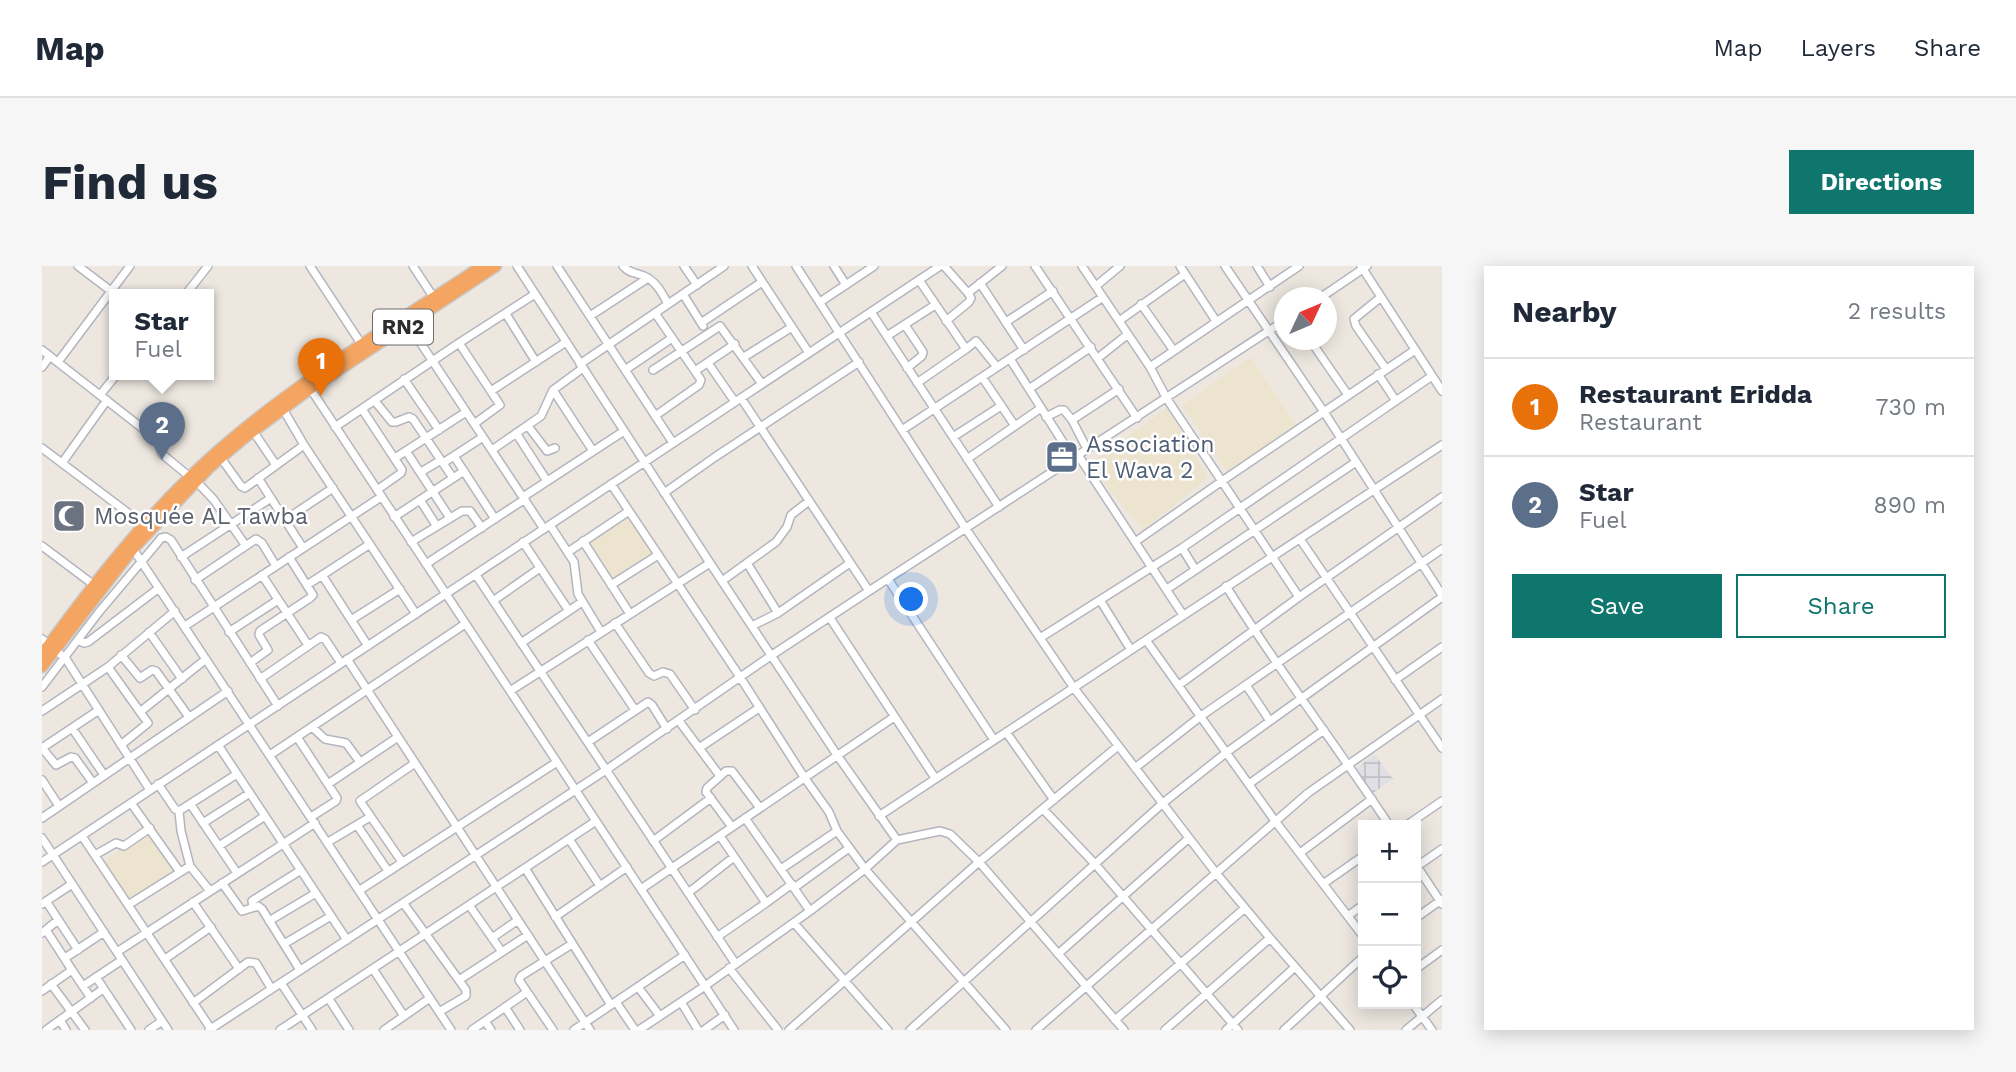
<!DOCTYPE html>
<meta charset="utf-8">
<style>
body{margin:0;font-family:"Work Sans",sans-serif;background:#f6f6f7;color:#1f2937}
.controls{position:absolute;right:21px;bottom:21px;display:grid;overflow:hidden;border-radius:0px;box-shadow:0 4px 18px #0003}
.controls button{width:63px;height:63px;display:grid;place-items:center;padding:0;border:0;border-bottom:2px solid #e0e1e3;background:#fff;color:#1f2937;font:35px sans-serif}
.compass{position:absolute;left:1232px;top:21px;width:63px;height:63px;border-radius:50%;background:#fff;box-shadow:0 4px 18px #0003;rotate:46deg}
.you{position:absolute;left:870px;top:334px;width:24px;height:24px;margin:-18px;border:5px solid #fff;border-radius:50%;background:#1a73e8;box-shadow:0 0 0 10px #1a73e833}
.badge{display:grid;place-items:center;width:46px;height:46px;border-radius:50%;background:#0f766e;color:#fff;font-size:23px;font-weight:700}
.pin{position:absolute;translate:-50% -58px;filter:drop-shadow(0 2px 4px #0008)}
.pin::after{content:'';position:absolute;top:37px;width:24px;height:21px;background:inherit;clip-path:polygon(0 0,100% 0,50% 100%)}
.popup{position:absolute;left:67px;top:23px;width:105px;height:91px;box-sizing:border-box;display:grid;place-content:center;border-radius:0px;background:#fff;filter:drop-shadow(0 2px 5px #0005);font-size:23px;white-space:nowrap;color:#747a83}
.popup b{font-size:26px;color:#1f2937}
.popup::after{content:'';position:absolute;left:50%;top:100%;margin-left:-14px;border:14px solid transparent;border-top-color:#fff}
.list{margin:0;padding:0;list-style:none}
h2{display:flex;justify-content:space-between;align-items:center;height:91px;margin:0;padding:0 28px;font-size:30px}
h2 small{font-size:23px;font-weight:400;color:#747a83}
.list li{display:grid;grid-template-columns:46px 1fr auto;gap:21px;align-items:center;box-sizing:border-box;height:98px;padding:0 28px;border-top:2px solid #e0e1e3}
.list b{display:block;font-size:26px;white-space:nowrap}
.list p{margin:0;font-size:23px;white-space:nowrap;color:#747a83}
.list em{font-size:23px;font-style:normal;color:#747a83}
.actions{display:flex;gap:14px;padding:21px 28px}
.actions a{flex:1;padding:16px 0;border:2px solid #0f766e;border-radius:0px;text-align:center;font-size:24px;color:#0f766e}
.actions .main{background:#0f766e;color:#fff}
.icon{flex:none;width:38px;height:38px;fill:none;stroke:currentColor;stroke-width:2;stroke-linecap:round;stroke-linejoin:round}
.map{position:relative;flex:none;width:1400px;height:764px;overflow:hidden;border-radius:0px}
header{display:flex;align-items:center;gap:42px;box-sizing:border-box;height:98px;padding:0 35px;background:#fff;border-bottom:2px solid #e0e1e3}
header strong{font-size:33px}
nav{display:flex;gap:38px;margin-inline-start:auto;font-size:24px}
.intro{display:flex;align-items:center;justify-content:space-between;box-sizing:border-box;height:168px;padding:0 42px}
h1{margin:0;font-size:49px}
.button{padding:18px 32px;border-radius:0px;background:#0f766e;color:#fff;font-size:24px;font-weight:700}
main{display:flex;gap:42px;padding:0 42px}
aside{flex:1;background:#fff;border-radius:0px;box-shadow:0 4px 18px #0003}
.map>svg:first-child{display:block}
</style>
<header>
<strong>Map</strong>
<nav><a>Map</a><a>Layers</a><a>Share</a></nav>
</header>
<div class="intro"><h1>Find us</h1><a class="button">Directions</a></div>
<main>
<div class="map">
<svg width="1400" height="764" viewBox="0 0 1400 764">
<defs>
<pattern id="industrial-grid" width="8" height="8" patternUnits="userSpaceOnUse" patternTransform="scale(1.75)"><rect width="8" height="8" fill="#e1dfe6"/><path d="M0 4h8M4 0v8" fill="none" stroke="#c1c0c5"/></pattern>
</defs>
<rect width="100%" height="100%" fill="#ede7e0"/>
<path fill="url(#industrial-grid)" d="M1332 488 1351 513 1331 527 1313 504Z"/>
<path fill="#ede4d0" d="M1209 91 1255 160 1187 209 1140 139Z
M1125 142 1166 211 1102 264 1068 225 1048 196 1062 188Z
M589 249 615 287 572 315 547 277Z
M108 563 134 602 88 633 62 595Z"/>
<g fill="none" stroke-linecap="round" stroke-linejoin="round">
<defs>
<path id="minor" d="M36 0 73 28
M268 0 320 79
M371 0 392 32
M475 0 668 297 795 489 855 574
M515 0 631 177
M581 0C588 8 593 6 602 10 614 15 620 27 626 38
M642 0 655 19
M710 0 767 87
M754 0 924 263 1032 422 1174 607 1228 672 1308 764
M792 0 804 19
M902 0 926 27 960 0
M993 0 1095 152
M1040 0 1108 101 1125 133 1257 331
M1138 0 1174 55
M1183 0 1282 146 1400 329
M1215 0 1228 21
M1319 0 1400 125
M938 17 982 84
M1054 20 1078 0
M144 28 166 0
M641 28 661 60
M1339 31 1312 53 1314 60 1344 103
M1278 32 1325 0
M778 36 832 0
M1099 38 1132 85
M829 46 957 241
M613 47 659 114 657 119 613 150
M464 48 494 96
M548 50 606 12
M904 55 927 36 929 32 926 27
M1077 55 1143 8
M964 56 1011 25
M659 57 720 16
M366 58 502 263
M863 59 881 86 880 90 865 102
M845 70 893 39
M1268 74 1306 129
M924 83 934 75 955 101
M0 84 109 169 116 176 120 188 148 211
M702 91 750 61
M1056 92 1086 68
M968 93 1031 192
M16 96 88 0
M666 97 693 136
M538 98 682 0
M0 101 8 90
M1108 101 1257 0
M583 104 630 72
M611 104 678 60 720 118
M653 105 693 78
M1336 108 1354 135
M940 111 973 160
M362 113 397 164
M875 117 924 83 877 14
M266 119 692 764
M987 123 1049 81
M511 124 551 185
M449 125 524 76
M58 129 75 108
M699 132 827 325
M332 134 350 156H354L367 151 371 153 411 212
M241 143 262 179 374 348
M320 143 360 204 359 207 335 224
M1004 151 1018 144H1022L1030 154 1045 183
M1030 154 1077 123
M432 158 458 139 417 77 493 28
M486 160 505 185 513 182
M293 161 417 77
M860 164 1061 31
M211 165 234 199
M474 167 505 215
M911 171 959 140
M0 182 102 259
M450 184 499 150 511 124 541 102
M364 185 408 252
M1036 189 1141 349
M412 190 453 253
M179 192 199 220 203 222 262 179
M353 192 424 146
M925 193 999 142
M20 197 65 134
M401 197 441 171
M379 206 399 194
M216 212 261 282
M154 215 172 234 204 280
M569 218 698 411 762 511 787 546 795 565 823 603 964 764
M622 227 673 191 817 96
M481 231 582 165
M378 234 394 259
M352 251 422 205
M243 254 291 222
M508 259 532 296 536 328 559 366
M1258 273 1400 482
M541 275 588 348
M369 276 420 245H428L440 262
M481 276 527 345
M1093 276 1180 215 1373 84
M0 280 52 319
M89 280 409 764
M1140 282 1153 303
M526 286 587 245
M139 291 229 232
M705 297 736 347
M384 298 483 233
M220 309 266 379
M280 309 326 380
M434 309 693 697
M846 313 952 474
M153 314 214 273 220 277 234 300
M680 315 734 276 745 261 749 249 767 235
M265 319 328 278
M569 319 616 289
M1184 320C1235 402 1294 479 1347 559
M1125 323 1314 196
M1058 334 1089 384
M451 335 498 302
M788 352 893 512
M309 354 358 323
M573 357 607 407 612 410 621 406 628 408 653 444
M143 360 339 231
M710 360 736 347 808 297
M107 366 140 413
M187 366 236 334
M998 372 1140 282 1390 110
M0 373 24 393 108 524
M36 374 42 377 46 376 117 322
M546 374 593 444
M1104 374 1233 555 1321 670
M479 377 540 336
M79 389 98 412 110 404 114 405 147 451
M305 393 548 764
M208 397 226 384 217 369 218 365 268 332 271 329 247 291
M66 401 106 457 79 479
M218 413 279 371 283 373 299 397
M1353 414 1400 381
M1137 419 1257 331 1400 231
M1204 419 1228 455
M0 421 57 346 116 276 119 272 124 271 129 274 236 440
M468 425 668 297
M0 445 66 401 133 345
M98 446 164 393
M637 455 678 510
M270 461 283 473 304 477 318 496
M30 462 62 509
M964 466 1012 534
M255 471 295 532 294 535 269 551
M546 476 606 436 610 439 625 463
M176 479 305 674
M0 482 14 499 29 491 33 492 51 517
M0 482 57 444
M657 482 717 442
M228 489 423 358
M1093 502 1159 450 1400 283
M0 514 17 540
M116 518 133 543 137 545 195 508
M286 518 356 471
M1207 518 1282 464
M89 537 138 606
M149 539 195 607
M1001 543 1053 598 1196 764
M137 545 139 565 148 600
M837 550 1400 179
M0 552 186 425
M703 552 768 645
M161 557 208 527
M315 559 346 605
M1365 559 1400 535
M690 561 664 526 665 522 684 505H690L718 542
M40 570 169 763
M0 572 126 764
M527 573 558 620
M611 575 669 532
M286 576 328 551
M177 580 223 550
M1258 587 1330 533
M53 589 74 577 82 580 108 562
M0 596 898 0
M360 596 318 535 373 497
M1374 599 1400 638
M1374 601 1400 583
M483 602 569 739
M739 603 795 565
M180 617 200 645 216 640 220 643 258 704
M1281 618 1321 590
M752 622 807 582
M599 623 852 451
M318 624 515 496
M646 627 692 591
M4 635 36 684
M151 636 197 703
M724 637 750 618
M0 638 30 618
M362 638 424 724V730L397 746
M86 639 148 600 168 625
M427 639 460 686
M211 640 210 635 213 633 259 604
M1306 650 1321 639
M513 651 585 601
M1374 652 1399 634
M227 655 274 627
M752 657 846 764
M4 664 30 704
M0 667 16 654
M675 671 724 637 678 570
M450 672 476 654
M242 678 289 650
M75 686 273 557
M1016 688 1147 572
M23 692 62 666
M123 693 169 661
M687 702 736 764
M331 703 362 750
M1374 703 1400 684
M54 711 89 764
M417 714 486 669
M239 717 270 764
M9 718 43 764
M41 720 80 694
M596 721 618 750
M0 725 30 704 49 732
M287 733 307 764
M574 736 593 764
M639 736 656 764
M151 737 206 696 214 697 229 722
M1371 738 1390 764
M463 741 478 764
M18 754 24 764
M1073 754 1203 642
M443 755 449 764
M4 764 61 723
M107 764 120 755
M167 764 564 504 730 389 827 325 1242 55
M238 764 554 555
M342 764 388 732
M430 764 485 726
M511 764 477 714 479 710 530 678
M532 764 643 689
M597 764 663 720 768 645 823 603 855 574 898 565 908 568 937 596 1082 764
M662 764 683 749
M747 764 937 596 1076 480
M868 764 1121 537 1185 486 1400 331
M994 764 1266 527 1400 433
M1123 764 1228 672
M1184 764 1253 701
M1242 764 1321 691
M1364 764 1400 734"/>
<path id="highway" d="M0 388C53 315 109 243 178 183 258 113 351 59 440 0
M0 401 91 283 167 202 201 173 268 123 454 0"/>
</defs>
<use href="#minor" stroke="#b3b5bf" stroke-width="10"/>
<use href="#highway" stroke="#c8c8c8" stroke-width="13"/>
<use href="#minor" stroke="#fff" stroke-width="7"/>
<use href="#highway" stroke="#f5a562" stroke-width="10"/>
</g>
<defs>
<symbol id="office-square" viewBox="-11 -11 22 22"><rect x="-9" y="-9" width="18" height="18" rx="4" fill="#5c6f8a" stroke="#fff"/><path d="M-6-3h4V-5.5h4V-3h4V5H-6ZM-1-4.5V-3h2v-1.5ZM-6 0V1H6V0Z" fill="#fff"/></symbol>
<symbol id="mosque-square" viewBox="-11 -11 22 22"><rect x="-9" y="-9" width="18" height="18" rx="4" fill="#6b7280" stroke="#fff"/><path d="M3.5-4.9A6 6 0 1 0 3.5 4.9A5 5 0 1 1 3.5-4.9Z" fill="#fff"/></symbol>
</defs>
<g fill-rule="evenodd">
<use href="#office-square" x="1001" y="172" width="38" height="38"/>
<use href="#mosque-square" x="8" y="231" width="38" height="38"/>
</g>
<g text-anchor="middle" stroke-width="5" stroke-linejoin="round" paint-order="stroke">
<rect fill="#fff" stroke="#6b6b6b" stroke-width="2" x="331" y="43.5" width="60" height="35" rx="5"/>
<g font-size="21" font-weight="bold" fill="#2c2c2c">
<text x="361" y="68">RN2</text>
</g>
<g font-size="23" fill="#4e5e75" stroke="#fff" text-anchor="start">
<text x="1044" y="186">Association<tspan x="1044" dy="26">El Wava 2</tspan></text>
</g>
<g font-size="23" fill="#5b616d" stroke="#fff" text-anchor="start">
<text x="52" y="258">Mosquée AL Tawba</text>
</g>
</g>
</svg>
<div class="controls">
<button>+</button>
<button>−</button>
<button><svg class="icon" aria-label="locate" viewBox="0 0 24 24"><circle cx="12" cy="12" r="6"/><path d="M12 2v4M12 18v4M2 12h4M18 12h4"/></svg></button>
</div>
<svg class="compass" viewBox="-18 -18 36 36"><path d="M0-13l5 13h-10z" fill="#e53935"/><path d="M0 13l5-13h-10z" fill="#747a83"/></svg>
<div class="you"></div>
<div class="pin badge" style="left:279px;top:130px;background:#e8710a">1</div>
<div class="pin badge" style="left:120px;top:194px;background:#5c6f8a">2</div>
<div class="popup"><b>Star</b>Fuel</div>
</div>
<aside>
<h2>Nearby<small>2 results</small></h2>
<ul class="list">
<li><span class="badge" style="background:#e8710a">1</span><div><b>Restaurant Eridda</b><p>Restaurant</p></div><em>730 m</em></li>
<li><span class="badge" style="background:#5c6f8a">2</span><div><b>Star</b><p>Fuel</p></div><em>890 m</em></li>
</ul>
<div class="actions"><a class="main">Save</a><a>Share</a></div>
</aside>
</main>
